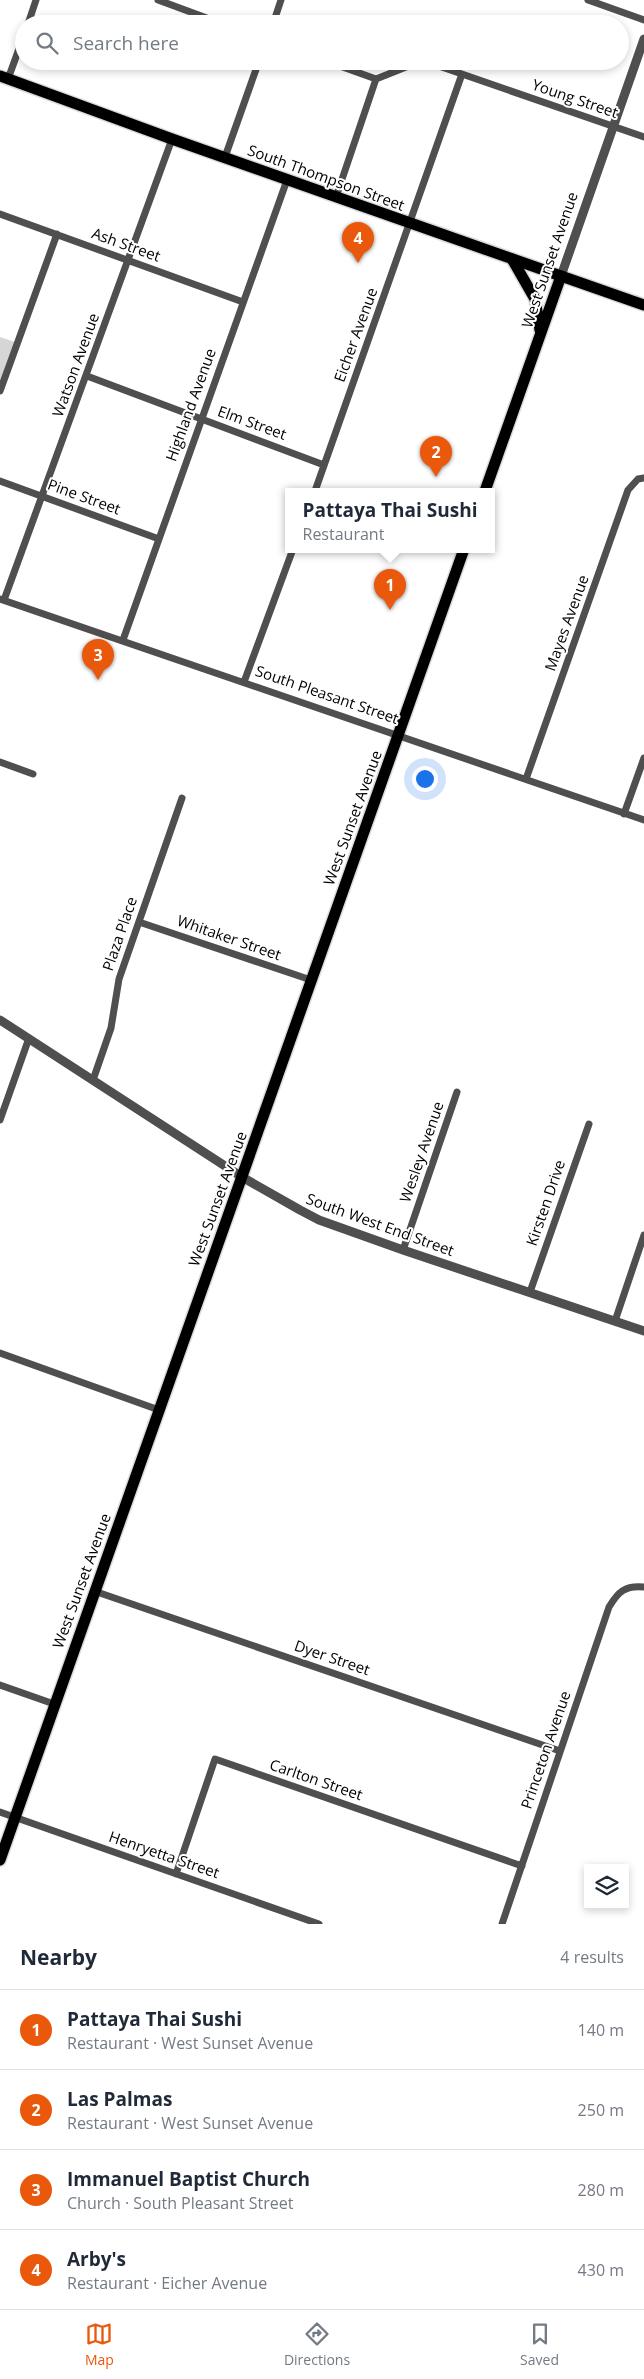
<!DOCTYPE html>
<meta charset="utf-8">
<style>
body{margin:0;font-family:"Open Sans",sans-serif;background:#f6f6f7;color:#1f2937}
.controls{position:absolute;right:15px;bottom:15px;display:grid;overflow:hidden;border-radius:0px;box-shadow:0 2px 8px #0003}
.controls button{width:45px;height:45px;display:grid;place-items:center;padding:0;border:0;border-bottom:1px solid #e0e1e3;background:#fff;color:#1f2937;font:25px sans-serif}
.you{position:absolute;left:424px;top:778px;width:18px;height:18px;margin:-12px;border:4px solid #fff;border-radius:50%;background:#1a73e8;box-shadow:0 0 0 8px #1a73e833}
.badge{display:grid;place-items:center;width:32px;height:32px;border-radius:50%;background:#ea580c;color:#fff;font-size:16px;font-weight:700}
.pin{position:absolute;translate:-50% -41px;filter:drop-shadow(0 1px 2px #0008)}
.pin::after{content:'';position:absolute;top:26px;width:18px;height:15px;background:inherit;clip-path:polygon(0 0,100% 0,50% 100%)}
.popup{position:absolute;left:285px;top:488px;width:210px;height:65px;box-sizing:border-box;display:grid;place-content:center;border-radius:0px;background:#fff;filter:drop-shadow(0 1px 4px #0005);font-size:16px;white-space:nowrap;color:#747a83}
.popup b{font-size:19px;color:#1f2937}
.popup::after{content:'';position:absolute;left:50%;top:100%;margin-left:-10px;border:10px solid transparent;border-top-color:#fff}
.list{margin:0;padding:0;list-style:none}
h2{display:flex;justify-content:space-between;align-items:center;height:65px;margin:0;padding:0 20px;font-size:21px}
h2 small{font-size:16px;font-weight:400;color:#747a83}
.list li{display:grid;grid-template-columns:32px 1fr auto;gap:15px;align-items:center;box-sizing:border-box;height:80px;padding:0 20px;border-top:1px solid #e0e1e3}
.list b{display:block;font-size:19px;white-space:nowrap}
.list p{margin:0;font-size:16px;white-space:nowrap;color:#747a83}
.list em{font-size:16px;font-style:normal;color:#747a83}
.icon{flex:none;width:28px;height:28px;fill:none;stroke:currentColor;stroke-width:2;stroke-linecap:round;stroke-linejoin:round}
.map{position:relative;flex:none;width:644px;height:1924px;overflow:hidden}
.search{position:absolute;background:#fff;box-shadow:0 2px 8px #0003;left:15px;right:15px;top:15px;height:55px;display:flex;align-items:center;gap:12px;box-sizing:border-box;padding:0 18px;border-radius:28px;color:#747a83;font-size:19px}
.sheet{height:385px;background:#fff}
nav{display:flex;justify-content:space-around;align-items:center;box-sizing:border-box;height:70px;border-top:1px solid #e0e1e3;background:#fff;font-size:14px;color:#747a83}
nav a{display:grid;justify-items:center;gap:2px}
nav .on{color:#ea580c}
.map>svg:first-child{display:block}
</style>
<div class="map">
<svg width="644" height="1924" viewBox="0 0 644 1924">
<rect width="100%" height="100%" fill="#fff"/>
<path fill="#d6d6d6" d="M0 337 18 343 0 391Z"/>
<g fill="none" stroke-linecap="round" stroke-linejoin="round">
<defs>
<path id="primary" d="M0 76 172 139 561 276"/>
<path id="trunk" d="M512 259 535 299 540 330
M485 491 561 276 644 305
M0 1860 464 549"/>
</defs>
<use href="#primary" stroke="#dbdbdb" stroke-width="14"/>
<use href="#trunk" stroke="#dbdbdb" stroke-width="14"/>
<path stroke="#4f4f4f" stroke-width="7" d="M158 0 223 24
M588 0 644 20
M28 24 36 0
M273 24 281 0
M326 61 376 79 411 65 433 64 644 137
M8 79 24 35
M225 157 259 61
M336 197 376 79
M0 214 243 302
M87 376 324 465
M0 391 57 234
M0 481 159 539
M315 491 462 74
M0 599 644 820
M4 600 172 139
M123 640 287 180
M244 682 293 549
M0 762 33 774
M526 779 628 490 638 479 644 478
M624 814 644 758
M139 922 311 980
M93 1080 111 1028 119 979 182 798
M0 1120 29 1038
M403 1250 457 1092
M530 1292 589 1124
M615 1321 644 1235
M0 1353 159 1410
M94 1591 560 1751
M0 1685 54 1704
M0 1812 319 1924
M176 1874 215 1759 522 1866
M502 1924 609 1607C618 1592 625 1585 644 1587"/>
<path stroke="#4f4f4f" stroke-width="9" d="M561 276 644 39
M0 1020 242 1177 300 1210 319 1220 403 1250 644 1331"/>
<use href="#primary" stroke="#000" stroke-width="11"/>
<use href="#trunk" stroke="#000" stroke-width="11"/>
</g>
<g text-anchor="middle" stroke-width="4" stroke-linejoin="round" paint-order="stroke">
<g font-size="15" fill="#000" stroke="#fff">
<text transform="translate(575 99) rotate(19)" y="5">Young Street</text>
<text transform="translate(326 178) rotate(20)" y="5">South Thompson Street</text>
<text transform="translate(126 245) rotate(20)" y="5">Ash Street</text>
<text transform="translate(550 260) rotate(-71)" y="5">West Sunset Avenue</text>
<text transform="translate(356 335) rotate(-70)" y="5">Eicher Avenue</text>
<text transform="translate(76 365) rotate(-70)" y="5">Watson Avenue</text>
<text transform="translate(191 405) rotate(-70)" y="5">Highland Avenue</text>
<text transform="translate(252 423) rotate(20)" y="5">Elm Street</text>
<text transform="translate(84 497) rotate(20)" y="5">Pine Street</text>
<text transform="translate(567 623) rotate(-70)" y="5">Mayes Avenue</text>
<text transform="translate(327 695) rotate(19)" y="5">South Pleasant Street</text>
<text transform="translate(353 818) rotate(-70)" y="5">West Sunset Avenue</text>
<text transform="translate(120 934) rotate(-71)" y="5">Plaza Place</text>
<text transform="translate(229 938) rotate(19)" y="5">Whitaker Street</text>
<text transform="translate(422 1152) rotate(-71)" y="5">Wesley Avenue</text>
<text transform="translate(218 1199) rotate(-70)" y="5">West Sunset Avenue</text>
<text transform="translate(546 1203) rotate(-71)" y="5">Kirsten Drive</text>
<text transform="translate(380 1225) rotate(20)" y="5">South West End Street</text>
<text transform="translate(82 1581) rotate(-70)" y="5">West Sunset Avenue</text>
<text transform="translate(332 1658) rotate(19)" y="5">Dyer Street</text>
<text transform="translate(546 1750) rotate(-71)" y="5">Princeton Avenue</text>
<text transform="translate(316 1780) rotate(19)" y="5">Carlton Street</text>
<text transform="translate(164 1855) rotate(19)" y="5">Henryetta Street</text>
</g>
</g>
</svg>
<div class="controls">
<button><svg class="icon" aria-label="layers" viewBox="0 0 24 24"><path d="M12 4l9 5-9 5-9-5zM3 14l9 5 9-5"/></svg></button>
</div>
<div class="you"></div>
<div class="pin badge" style="left:390px;top:610px">1</div>
<div class="popup"><b>Pattaya Thai Sushi</b>Restaurant</div>
<div class="pin badge" style="left:436px;top:477px">2</div>
<div class="pin badge" style="left:98px;top:680px">3</div>
<div class="pin badge" style="left:358px;top:263px">4</div>
<div class="search"><svg class="icon" aria-label="search" viewBox="0 0 24 24"><circle cx="10" cy="10" r="6"/><path d="M15 15l6 6"/></svg>Search here</div>
</div>
<section class="sheet">
<h2>Nearby<small>4 results</small></h2>
<ul class="list">
<li><span class="badge">1</span><div><b>Pattaya Thai Sushi</b><p>Restaurant · West Sunset Avenue</p></div><em>140 m</em></li>
<li><span class="badge">2</span><div><b>Las Palmas</b><p>Restaurant · West Sunset Avenue</p></div><em>250 m</em></li>
<li><span class="badge">3</span><div><b>Immanuel Baptist Church</b><p>Church · South Pleasant Street</p></div><em>280 m</em></li>
<li><span class="badge">4</span><div><b>Arby's</b><p>Restaurant · Eicher Avenue</p></div><em>430 m</em></li>
</ul>
</section>
<nav>
<a class="on"><svg class="icon" aria-label="map" viewBox="0 0 24 24"><path d="M3 6l6-2 6 2 6-2v14l-6 2-6-2-6 2zM9 4v14M15 6v14"/></svg>Map</a>
<a><svg class="icon" aria-label="directions" viewBox="0 0 24 24"><path d="M12 3l9 9-9 9-9-9zM9 14v-3h6M13 9l2 2-2 2"/></svg>Directions</a>
<a><svg class="icon" aria-label="saved" viewBox="0 0 24 24"><path d="M7 4h10v16l-5-4-5 4z"/></svg>Saved</a>
</nav>
